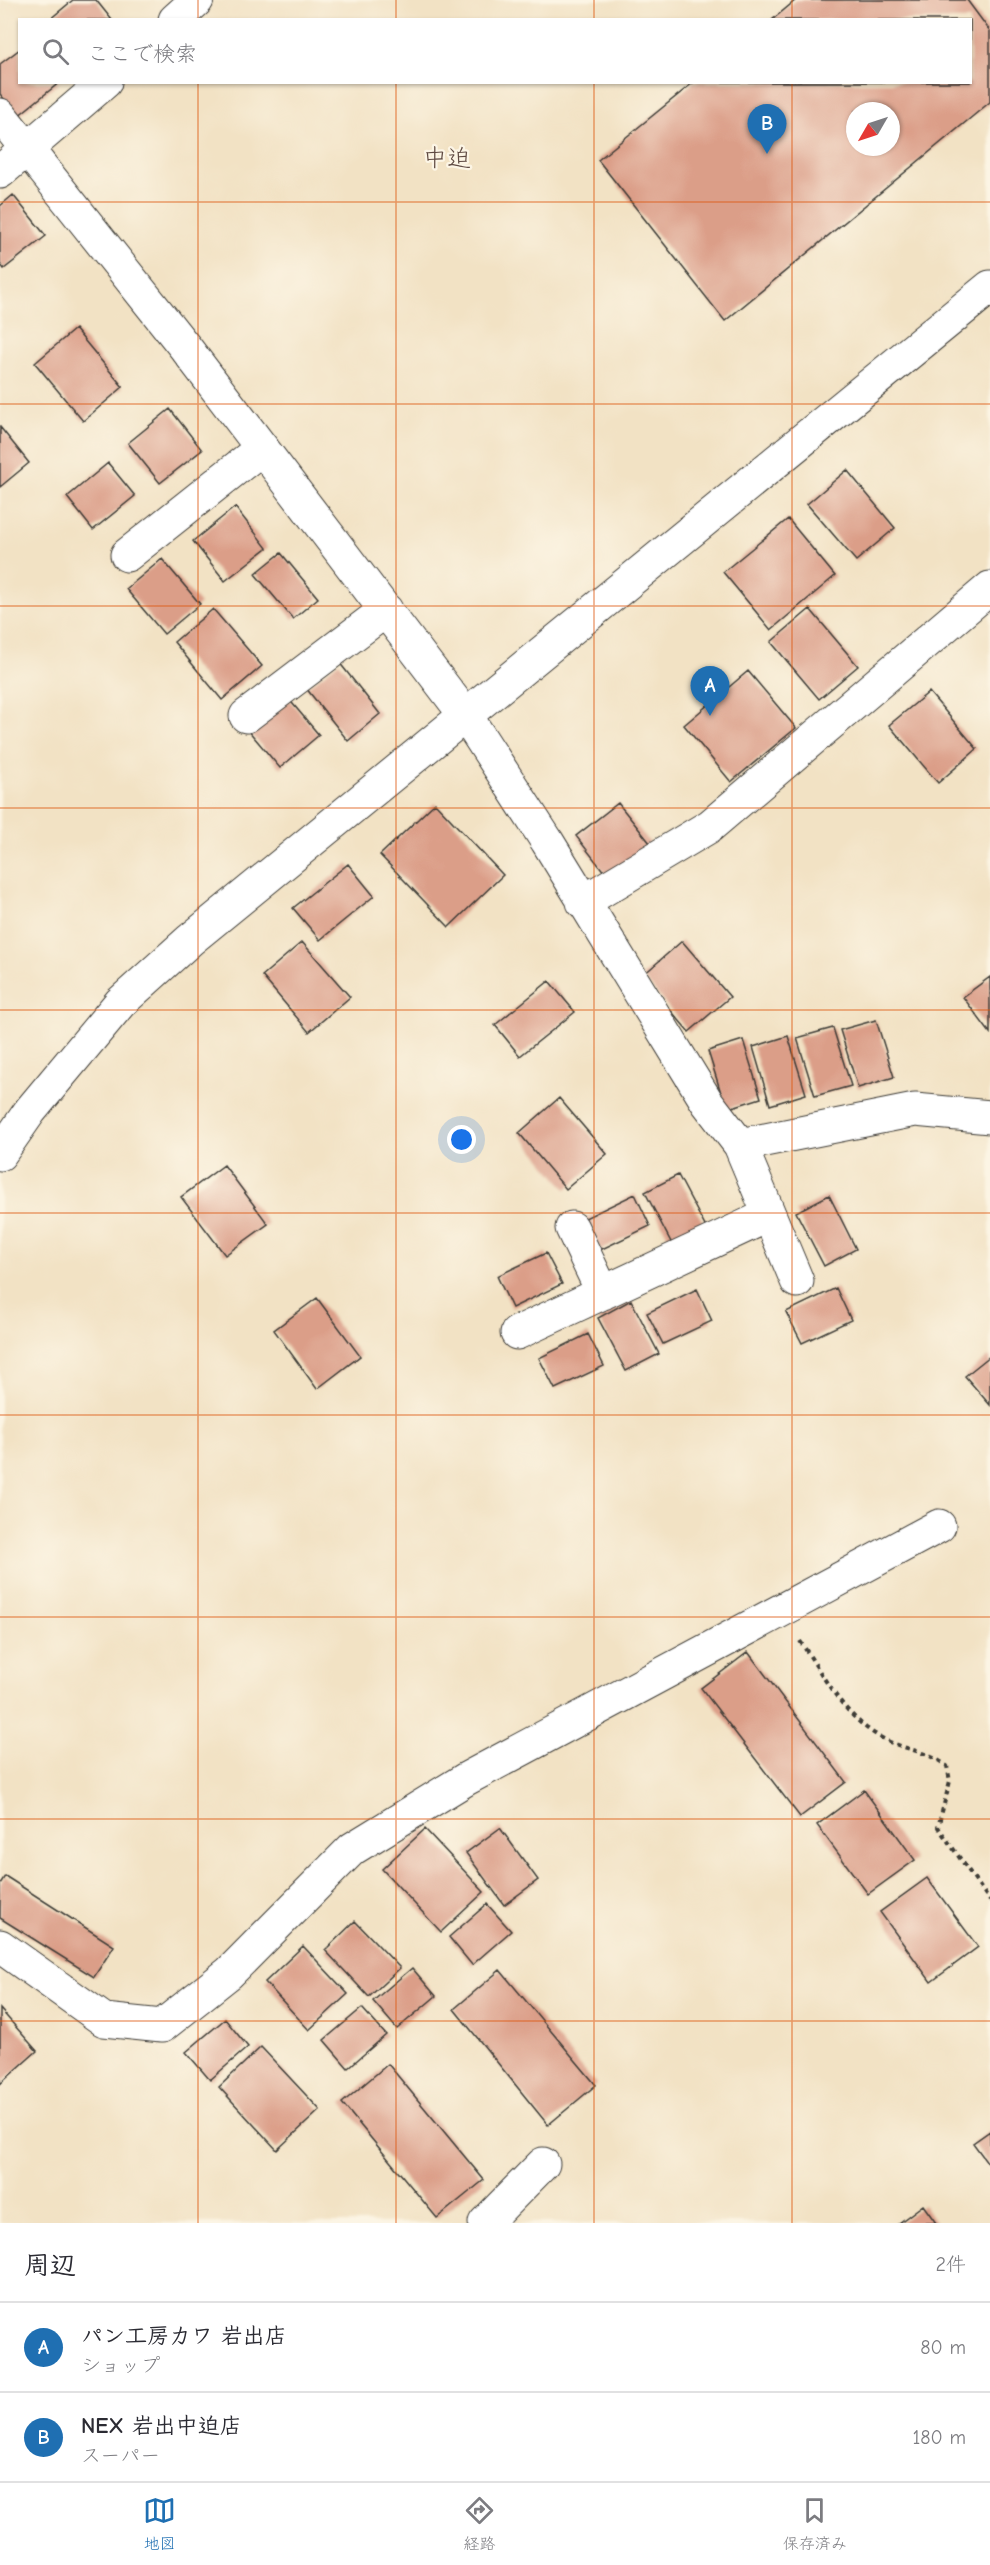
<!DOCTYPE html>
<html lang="ja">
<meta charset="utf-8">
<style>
body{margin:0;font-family:"Comic Neue","Klee One",sans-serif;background:#f7f7f7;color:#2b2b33}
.compass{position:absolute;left:846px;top:102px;width:54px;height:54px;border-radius:50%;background:#fff;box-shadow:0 2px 4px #0004;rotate:231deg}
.you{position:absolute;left:462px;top:1140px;width:21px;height:21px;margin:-15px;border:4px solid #fff;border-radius:50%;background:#1a73e8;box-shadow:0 0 0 9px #1a73e833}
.badge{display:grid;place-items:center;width:39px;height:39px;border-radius:50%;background:#1f6fb2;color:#fff;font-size:20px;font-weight:700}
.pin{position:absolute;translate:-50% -50px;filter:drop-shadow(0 2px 3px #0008)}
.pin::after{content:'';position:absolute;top:32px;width:21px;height:18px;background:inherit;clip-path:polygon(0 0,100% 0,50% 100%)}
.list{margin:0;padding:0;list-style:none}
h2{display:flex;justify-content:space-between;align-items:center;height:78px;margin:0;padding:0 24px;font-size:26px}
h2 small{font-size:20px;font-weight:400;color:#7c7c81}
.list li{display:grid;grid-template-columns:39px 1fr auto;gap:18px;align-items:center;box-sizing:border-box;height:90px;padding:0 24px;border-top:2px solid #e1e1e2}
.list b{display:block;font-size:22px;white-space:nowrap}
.list p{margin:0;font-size:20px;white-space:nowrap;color:#7c7c81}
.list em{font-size:20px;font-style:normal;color:#7c7c81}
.icon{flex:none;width:33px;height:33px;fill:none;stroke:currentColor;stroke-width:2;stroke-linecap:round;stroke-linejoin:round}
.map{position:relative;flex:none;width:990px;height:2223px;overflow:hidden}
.search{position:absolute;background:#fff;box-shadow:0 2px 4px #0004;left:18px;right:18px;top:18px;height:66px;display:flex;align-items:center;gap:15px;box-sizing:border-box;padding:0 21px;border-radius:0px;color:#7c7c81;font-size:22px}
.sheet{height:258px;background:#fff}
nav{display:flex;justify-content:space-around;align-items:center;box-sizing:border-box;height:84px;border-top:2px solid #e1e1e2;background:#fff;font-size:16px;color:#7c7c81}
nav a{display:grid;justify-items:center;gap:3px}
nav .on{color:#1f6fb2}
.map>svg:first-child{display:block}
</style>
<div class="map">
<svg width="990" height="2223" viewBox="0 0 990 2223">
<rect width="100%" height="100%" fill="#fcf5e5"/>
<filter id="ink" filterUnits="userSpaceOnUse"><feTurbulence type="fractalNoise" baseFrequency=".0167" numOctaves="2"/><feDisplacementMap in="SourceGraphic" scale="12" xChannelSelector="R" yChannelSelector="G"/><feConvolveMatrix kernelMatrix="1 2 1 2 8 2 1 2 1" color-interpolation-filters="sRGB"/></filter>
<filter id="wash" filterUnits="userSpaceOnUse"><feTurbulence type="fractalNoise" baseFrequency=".008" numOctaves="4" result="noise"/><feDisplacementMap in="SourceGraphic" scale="24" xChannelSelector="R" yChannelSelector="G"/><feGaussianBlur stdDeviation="1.35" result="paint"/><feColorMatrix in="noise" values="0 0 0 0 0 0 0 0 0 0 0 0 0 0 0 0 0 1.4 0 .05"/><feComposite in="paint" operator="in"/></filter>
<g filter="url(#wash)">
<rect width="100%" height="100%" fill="#f2e2c4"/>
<g id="blocks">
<path fill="#db9e88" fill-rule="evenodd" d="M73 0H96L112 20H49Z
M796 0H967L990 31V102L725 321 598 160 694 82H970V20H772ZM855 111H891V147H855Z
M20 49V82H60L18 116 0 94V64Z
M13 195 46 236 4 269 0 264V206Z
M75 329 123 387 83 421 35 363Z
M170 409 202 450 160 483 128 443Z
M0 427 29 463 0 487Z
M108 463 135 496 93 530 67 497Z
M847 470 895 528 856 561 807 504Z
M235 507 267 548 225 581 193 541Z
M788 519 835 576 771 630 723 572Z
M281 553 318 598 293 619 255 574Z
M162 559 200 604 164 634 126 589Z
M213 609 262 666 222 700 174 642Z
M810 609 858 666 819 699 771 642Z
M339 662 380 714 348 741 306 688Z
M748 671 796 728 731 782 684 725Z
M929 692 977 749 938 783 889 725Z
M287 697 319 735 280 768 248 730Z
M435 803 503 875 449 927 380 855Z
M618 803 650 843 608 877 576 836Z
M348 864 374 896 320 940 293 908Z
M682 941 730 997 689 1032 642 976Z
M302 942 350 997 309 1032 262 976Z
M990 977V1033L963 997Z
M549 981 575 1012 520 1056 495 1025Z
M876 1020 894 1077 858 1088 840 1030Z
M833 1028 851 1086 815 1096 797 1038Z
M788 1036 806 1094 770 1105 753 1047Z
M743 1040 761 1098 726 1109 708 1051Z
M559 1098 607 1154 566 1189 519 1133Z
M224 1165 268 1224 225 1255 181 1197Z
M678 1175 706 1228 673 1246 645 1192Z
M635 1194 650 1226 600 1250 585 1218Z
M829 1195 856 1249 824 1266 796 1212Z
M546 1253 562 1284 512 1308 497 1276Z
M836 1288 851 1320 802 1343 786 1312Z
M697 1289 712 1321 663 1344 647 1313Z
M317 1298 360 1356 317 1389 274 1330Z
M631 1300 659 1354 626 1371 598 1318Z
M588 1334 604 1366 555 1389 539 1358Z
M990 1356V1405L965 1376Z
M748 1652 846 1782 800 1817 701 1688Z
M864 1790 915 1860 868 1894 817 1825Z
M500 1828 538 1880 504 1905 466 1853Z
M425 1829 484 1892 441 1932 382 1869Z
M5 1876 114 1946 94 1977 0 1918V1884Z
M927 1878 978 1947 931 1982 880 1912Z
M487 1904 511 1931 472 1965 449 1937Z
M355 1921 400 1968 369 1997 325 1950Z
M303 1946 348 1994 309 2030 265 1982Z
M412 1968 436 1996 397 2029 373 2001Z
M500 1970 596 2085 548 2125 454 2009Z
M362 2008 386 2035 348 2068 324 2040Z
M0 2009 37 2051 0 2084Z
M225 2019 248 2047 210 2080 186 2052Z
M261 2047 320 2110 277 2150 219 2087Z
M388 2064 484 2180 437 2218 342 2103Z
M990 2131V2166L973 2143Z
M923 2205 936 2223H899Z"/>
</g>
</g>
<g filter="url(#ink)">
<use href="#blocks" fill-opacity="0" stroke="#3c3a35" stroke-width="1.5"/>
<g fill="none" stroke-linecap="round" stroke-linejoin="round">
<defs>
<path id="street" d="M175 20 197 0
M0 115 188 351 466 716 547 841 707 1102 740 1145 915 1110 990 1117
M0 172 105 82
M127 555 262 448
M246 716 386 610
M583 902 710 826 990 588
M740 1145 797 1281
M572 1228 603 1293
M517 1333 769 1215
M0 1946 104 2020 162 2026 229 1973 352 1849 466 1779 939 1526
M485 2223 543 2164"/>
<path id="secondary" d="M0 1154 30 1111 120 1003 190 940 990 287"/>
</defs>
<use href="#street" stroke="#3c3a35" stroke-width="35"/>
<use href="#secondary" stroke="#3c3a35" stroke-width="35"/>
<path stroke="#3c3a35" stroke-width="4" stroke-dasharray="4.5 4.5" stroke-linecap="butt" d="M800 1641C823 1675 843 1716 880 1737 902 1750 924 1749 947 1766L950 1781 938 1827 990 1901"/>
<use href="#street" stroke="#fff" stroke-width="33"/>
<use href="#secondary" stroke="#fff" stroke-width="33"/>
</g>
</g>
<path fill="none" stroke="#de560d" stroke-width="1.5" stroke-opacity="0.55" d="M198 0V20M396 0V20M594 0V20M792 0V20M198 82V2223M396 82V2223M594 82V2223M792 82V2223M0 202H990M0 404H990M0 606H990M0 808H990M0 1010H990M0 1213H990M0 1415H990M0 1617H990M0 1819H990M0 2021H990"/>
<g text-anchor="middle" stroke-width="4.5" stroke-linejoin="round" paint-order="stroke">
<g font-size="24" fill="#5f4a42" stroke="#fcf5e5">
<text x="447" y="166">中迫</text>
</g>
</g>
</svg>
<svg class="compass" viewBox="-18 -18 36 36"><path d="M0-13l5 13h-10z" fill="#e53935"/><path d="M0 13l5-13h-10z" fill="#7c7c81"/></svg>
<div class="you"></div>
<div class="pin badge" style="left:710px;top:716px">A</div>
<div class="pin badge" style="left:767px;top:154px">B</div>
<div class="search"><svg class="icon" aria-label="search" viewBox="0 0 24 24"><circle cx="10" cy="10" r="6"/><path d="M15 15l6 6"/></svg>ここで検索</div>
</div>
<section class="sheet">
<h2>周辺<small>2件</small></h2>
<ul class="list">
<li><span class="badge">A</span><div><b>パン工房カワ 岩出店</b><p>ショップ</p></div><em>80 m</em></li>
<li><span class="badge">B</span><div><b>NEX 岩出中迫店</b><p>スーパー</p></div><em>180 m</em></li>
</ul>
</section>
<nav>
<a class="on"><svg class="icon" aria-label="map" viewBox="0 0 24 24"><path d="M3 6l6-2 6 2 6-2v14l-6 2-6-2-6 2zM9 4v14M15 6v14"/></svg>地図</a>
<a><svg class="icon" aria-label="directions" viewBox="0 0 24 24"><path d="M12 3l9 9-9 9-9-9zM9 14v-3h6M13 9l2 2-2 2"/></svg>経路</a>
<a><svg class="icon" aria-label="saved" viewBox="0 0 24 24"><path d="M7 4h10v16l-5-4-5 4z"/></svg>保存済み</a>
</nav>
